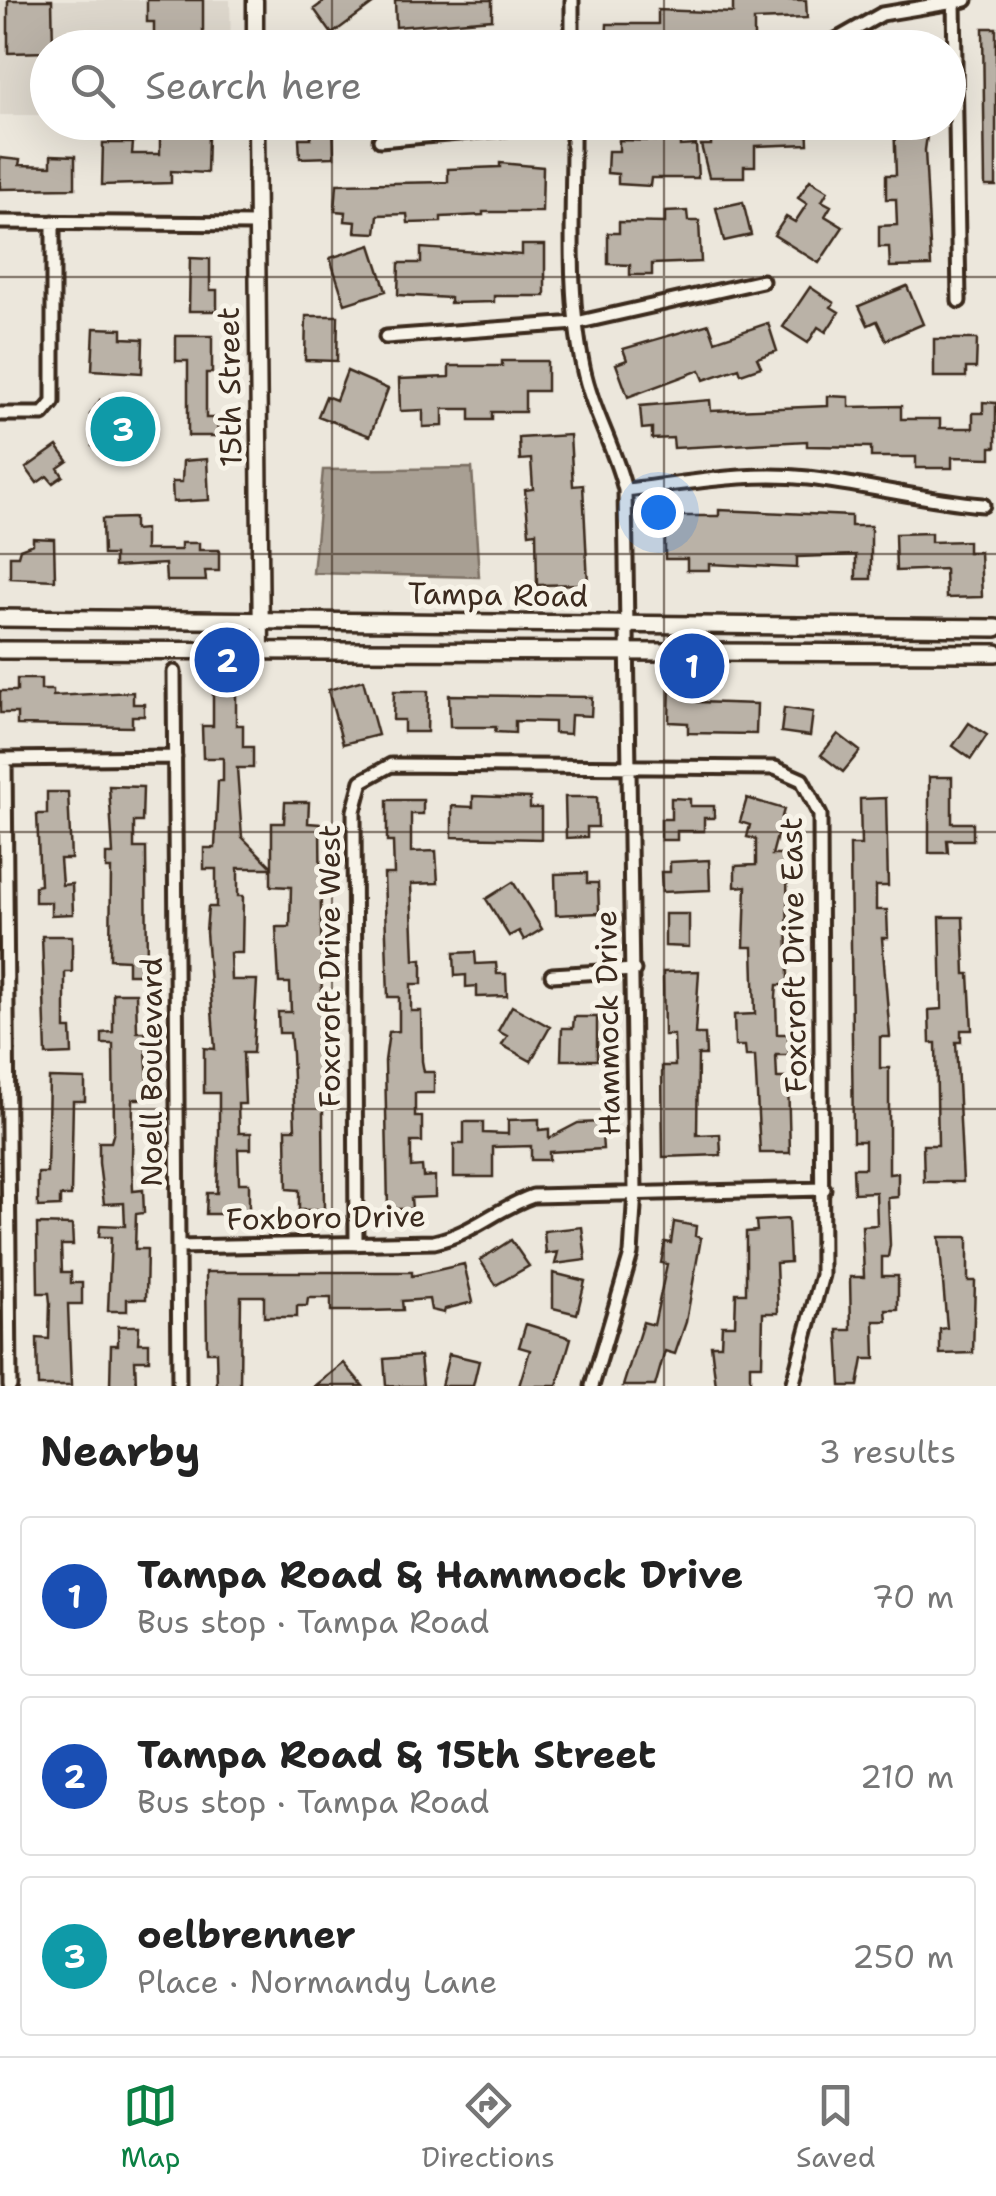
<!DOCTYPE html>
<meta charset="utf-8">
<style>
body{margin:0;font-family:"Shantell Sans",sans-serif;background:#f6f6f6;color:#222}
.you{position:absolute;left:658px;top:512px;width:35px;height:35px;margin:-25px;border:8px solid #fff;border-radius:50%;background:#1a73e8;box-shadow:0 0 0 15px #1a73e833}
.badge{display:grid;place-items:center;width:65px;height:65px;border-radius:50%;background:#0b8043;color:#fff;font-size:32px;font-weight:700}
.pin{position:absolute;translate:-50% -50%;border:5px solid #fff;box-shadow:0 2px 10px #0006}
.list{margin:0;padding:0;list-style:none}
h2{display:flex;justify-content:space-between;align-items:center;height:130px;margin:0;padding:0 40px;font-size:42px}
h2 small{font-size:32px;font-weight:400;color:#767676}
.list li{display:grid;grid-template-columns:65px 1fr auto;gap:30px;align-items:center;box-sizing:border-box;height:160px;margin:0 20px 20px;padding:0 20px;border:2px solid #e0e0e0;border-radius:10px}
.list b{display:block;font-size:38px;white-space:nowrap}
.list p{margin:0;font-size:32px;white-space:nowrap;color:#767676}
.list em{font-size:32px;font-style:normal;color:#767676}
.icon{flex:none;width:55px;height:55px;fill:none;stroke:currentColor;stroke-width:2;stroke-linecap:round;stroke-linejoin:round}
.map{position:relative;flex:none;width:996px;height:1386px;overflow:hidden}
.search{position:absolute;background:#fff;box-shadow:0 10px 40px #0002;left:30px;right:30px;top:30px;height:110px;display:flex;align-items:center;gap:25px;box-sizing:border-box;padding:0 35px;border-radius:55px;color:#767676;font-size:38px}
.sheet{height:670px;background:#fff}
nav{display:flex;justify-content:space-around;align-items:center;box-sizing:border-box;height:140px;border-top:2px solid #e0e0e0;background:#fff;font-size:28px;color:#767676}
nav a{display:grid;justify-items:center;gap:5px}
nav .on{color:#0b8043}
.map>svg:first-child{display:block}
</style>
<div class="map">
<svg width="996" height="1386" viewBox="0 0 996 1386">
<rect width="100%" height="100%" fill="#ece7dc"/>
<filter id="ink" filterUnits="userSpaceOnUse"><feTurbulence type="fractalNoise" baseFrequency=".01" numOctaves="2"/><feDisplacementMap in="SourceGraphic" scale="20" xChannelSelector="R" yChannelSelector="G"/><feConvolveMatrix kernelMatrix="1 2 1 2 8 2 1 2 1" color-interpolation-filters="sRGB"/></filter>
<g filter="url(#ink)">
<path fill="#ddd7cc" d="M0 0H230L231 47 48 48 47 115H0Z"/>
<path fill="#a89f93" stroke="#7c7064" stroke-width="2.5" d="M472 468 479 577 313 573 323 470Z"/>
<path fill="#bab2a7" stroke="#3b2a1e" stroke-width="2.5" d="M8 0H52L53 48H48V52L8 53Z
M147 0H203V47L154 48V22H147Z
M326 0H378L332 34 314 9Z
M395 0H492V19L396 27Z
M733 0H806L807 18 754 20V42H703V48H606L607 24H658V10L733 13Z
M983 28H996V186H985Z
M310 122H333L334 157 300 158 299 138H311Z
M711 122H807L808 144 755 146V166H744V177H709L701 145H711Z
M894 122H929L925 150 931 266 890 267 889 247H879V226L897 225 896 199H886V175H896Z
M160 135 208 136 207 173 171 171V183L102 185 103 143H133L132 154H160Z
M659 135H680V146L696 145 698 178H651L650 186 618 184V174L607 173 608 151H619V140L659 141Z
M51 155 75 156V188L0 189V158L20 160 19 165 51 166Z
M500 163 543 167 542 212H483V215L441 217V222L408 223 407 214 378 215 376 233 355 232 356 222 345 221 346 212 335 211 337 184 448 182V169L500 167Z
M810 180 828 191 822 201 831 206 825 216 843 227 819 263 774 235 786 217 795 222 807 204 798 198Z
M743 202 751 235 724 241 716 208Z
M687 211 688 221H699L701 262 652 264V275H630V265L608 264V233H619V222L665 223V212Z
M371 245 386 291 345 304 330 258Z
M522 245H545V296H494V302L450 303V298L398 295 399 263H421V248L522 255Z
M190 258 210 259V290H217V311H189Z
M907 286 923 324 886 340 877 321 868 325 859 306Z
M810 287 834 303 831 307 839 312 826 332 818 327 808 343 783 327Z
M306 316H338L337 361 305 360Z
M768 323 777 351 757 358 761 367 741 374 739 368 704 380 700 370 628 397 616 364 627 360 623 349 709 324 715 341Z
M94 328 122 329V338L143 339 142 373 92 370Z
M176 336H212V373H206V418H217L218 436H188V361H176Z
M934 339H977L976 368H966V377H934Z
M502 361H547V391H525V412H492V420H470V409H443V426L423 427V410L400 411 399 379 449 377V366H502Z
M347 371 388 389 370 436 318 416 326 396 336 400Z
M828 396 849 397V407L901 406V419H940V428H973V413H983V402L996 403V447H991V458L952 457V468H916V457H871V447L807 446V441L674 448 673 438 652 439V428L642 429 640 406 710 400 711 411 828 406Z
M100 400 144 431 133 445 127 441 113 461 92 446 106 426 90 415Z
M570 435 573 486 583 485 588 584 537 585 536 532 529 533 525 490 533 489 531 459 520 460 519 438Z
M57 446 68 461 58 468 63 476 53 483 47 476 37 483 26 468Z
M207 459 209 500 173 502 172 482H182L183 461Z
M719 510 851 516V526H871V579H856V555L797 557V568L709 564V570H687V559H665V516H719Z
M134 518V530L145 529V550H181V543H199V550H219V571H205L206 581H166L165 564 114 567V555H103L102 519Z
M931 533V542L968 541V552H980L982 597 946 598 945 569 896 571 895 534Z
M33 538 54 539 55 580 10 578V556H18L20 549 33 544Z
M17 679H41V690H53V696L133 692V704H144V716H132V727L17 725V713H0V691H17Z
M213 679H236V725H243V747H253V768H237L242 837 272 867V823H284L285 802H309L308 823 320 824 324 1210H299V1190L287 1189 286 1129H295L292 1054 290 1033H279L278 1012H291L290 983H279L276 927H290L291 887 271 886V868H238V896H243L242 953H230L231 980H257L253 1053H243L245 1104H238L239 1133H251V1149H238L239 1183H249V1214H206L207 1193H217L219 1133V1093H204V1048L215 1049 206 932 208 907H216V869H204V848H215L218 781H223V758H203L202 726H213Z
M363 680 378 735 343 744 328 690Z
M670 681 698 682V702L757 704 756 734 688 733V723L669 722Z
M394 691H428L427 732H404V720H393Z
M449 695 592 697 591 716 571 715 570 734 554 733V722L515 721V733L495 732 496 727H450Z
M784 708 813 712 810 736 781 732Z
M969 723 987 735 971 759 953 746Z
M838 734 860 751 843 772 821 755Z
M929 777H952V823H973V840H947L948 853H929Z
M109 786 143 787 142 822H134V848H146L147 974H128V960L110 959 111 869H106V854H113Z
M47 792H68L71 859H60L62 885 72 884 73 914 51 915V902H35V886L40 885 37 814H47Z
M473 796 530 798V808H541V839L452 837V806L473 807Z
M565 797H597L598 827H587V837L566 838Z
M671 798 690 799V806H714V818H704V831H677V840H661V819H671Z
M747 798 784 809 772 855H787L788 985H777L776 997 777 1034H788L789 1055H776L777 1078H788L790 1153H760L755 1056H746L745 1046H735L734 1015 755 1014 753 947H744L746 886 735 887V866L756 865V839L747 837 750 825 740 822Z
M886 798 888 886H876V910H887L888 938H882L890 1037H880V1068H889V1174L898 1173V1197L888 1198 890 1245 888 1257H882V1276H898V1310H886L887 1321H874L875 1359H863L858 1386H841L838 1330H851L850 1277H864L862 1226 877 1225 876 1192 854 1193 853 1168H865V1141H853L850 845H861L860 799Z
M387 800H423V814H411V852L436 851 438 883 411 884 414 960 422 959V984H411V1011H421L422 1061 424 1072H434V1093H415V1117H422V1142H411V1167L422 1166 423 1177 435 1176V1197L411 1198 412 1209H388L385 1061 389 1032 399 1031V997H388L384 874H394L393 842H387Z
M709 860 710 890 662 892 661 872H670V862Z
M587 873V883H598L599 913 556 915 555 874Z
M513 882 542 929 524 940 519 931 509 936 486 899Z
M665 914H689V947L665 946Z
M940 917H963L965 974H969L972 1030H961V1042H956L963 1182H924L923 1145H938L936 1043H930L929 1010 942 1009Z
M42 936H72V972H65V1029H71L72 1054 46 1055Z
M475 952 476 964 496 963 497 974H506L507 996 477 997V986L466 987V975L455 976 454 953Z
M699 971 695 1034H705L706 1055H698L697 1135 720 1134 721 1155 663 1157 662 1066H675L674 1035H664L663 972Z
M113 993H136L137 1032H145L148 1083V1099H133L132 1163 133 1191 143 1190 144 1213 136 1214 135 1249H147L146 1299H127V1311H108L111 1237H99L100 1225 125 1226 124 1203 104 1204 99 1163V1142H111L114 1131 113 1044H102V1033L113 1032Z
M512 1006 550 1027 531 1061 502 1045 507 1036 498 1031Z
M574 1017H597V1060H561L562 1028H573Z
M49 1078 85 1079V1101H73L71 1196H60V1206L38 1207V1173H47Z
M539 1119V1130L549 1129V1138L578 1123 601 1122 603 1149 549 1152V1160H531V1146L493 1147V1177H454V1144H464V1122H483V1133L508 1134V1120Z
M788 1219 790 1262 776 1263 778 1313H763L762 1365H750V1386H716L711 1345H721L722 1325H735L736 1293H746V1232L757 1231 756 1221Z
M674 1222 696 1226 695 1236 701 1238 686 1322 675 1354 665 1351 655 1386H623L643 1322 654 1325 667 1264 661 1263 665 1242 671 1243Z
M37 1224 72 1225 73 1245H61L62 1272H71V1283H82V1304H68L71 1386H38L37 1338 49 1339 50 1303 49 1293H38Z
M582 1227 586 1260 555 1264 558 1252 546 1254 544 1231Z
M939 1237H968V1281H975L973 1353 940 1354V1329L947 1328Z
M511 1240 529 1266 496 1285 480 1260Z
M464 1264 473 1302 445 1309 444 1313 431 1310 429 1299 402 1301 403 1310 368 1311H331V1298H308L307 1306H297V1317H264V1296H241L240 1386H217L216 1352H207L206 1272H412V1276Z
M553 1273 585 1281 577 1314 553 1308Z
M526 1324 571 1338 557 1386H519L530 1350 519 1347Z
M118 1326H139L138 1343H149V1360H135L136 1386H110L111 1345H118Z
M449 1354 479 1361 473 1386H441Z
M420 1356 423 1386H386L384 1359Z
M344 1363 363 1386H315Z"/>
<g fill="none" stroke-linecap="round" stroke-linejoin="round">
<defs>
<path id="minor" d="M572 0V48
M954 2 959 301
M822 48 882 14 966 0
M573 122C574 202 566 289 583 367 592 411 615 448 625 490L635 1191 631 1254 592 1386
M380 140 581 122
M0 222 256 224
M386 337 576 323 762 281
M0 414H43L53 402V222
M625 490C686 484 747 471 808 478 867 485 924 500 983 505
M174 672 179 1386
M0 759 175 757
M5 759 10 1386
M552 975 634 970
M356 1244 354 811 362 781 391 765 775 768 802 780 820 815 822 1275 792 1386
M178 1247 434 1242C472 1234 497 1208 533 1196L824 1189"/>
<path id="tertiary" d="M255 0V48
M256 122 261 650"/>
<path id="secondary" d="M0 618 996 628
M0 650 996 653"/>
</defs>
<use href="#minor" stroke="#3b2a1e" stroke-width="19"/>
<use href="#tertiary" stroke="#3b2a1e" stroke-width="21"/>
<use href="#secondary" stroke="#3b2a1e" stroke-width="22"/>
<use href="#minor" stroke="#f7f3e8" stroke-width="11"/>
<use href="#tertiary" stroke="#f7f3e8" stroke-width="14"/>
<use href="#secondary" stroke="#f7f3e8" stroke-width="15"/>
</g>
</g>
<path fill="none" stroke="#3b2a1e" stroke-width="2.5" stroke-opacity="0.55" d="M332 0V48M664 0V48M332 122V1386M664 122V1386M0 277H996M0 554H996M0 832H996M0 1109H996"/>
<g text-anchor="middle" stroke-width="10" stroke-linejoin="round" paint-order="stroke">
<g font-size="30" fill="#3b2a1e" stroke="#f7f3e8">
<text transform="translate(230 387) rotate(-91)" y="10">15th Street</text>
<text transform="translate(498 595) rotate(1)" y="10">Tampa Road</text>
<text transform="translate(794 955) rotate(-91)" y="10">Foxcroft Drive East</text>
<text transform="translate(330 966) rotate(-90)" y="10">Foxcroft Drive West</text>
<text transform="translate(608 1023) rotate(-91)" y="10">Hammock Drive</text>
<text transform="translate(152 1072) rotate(-90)" y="10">Noell Boulevard</text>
<text transform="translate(326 1218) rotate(-1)" y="10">Foxboro Drive</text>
</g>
</g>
</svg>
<div class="you"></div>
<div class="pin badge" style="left:692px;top:666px;background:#1a4fb4">1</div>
<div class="pin badge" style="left:227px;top:660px;background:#1a4fb4">2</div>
<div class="pin badge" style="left:123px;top:429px;background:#0f9aa8">3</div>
<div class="search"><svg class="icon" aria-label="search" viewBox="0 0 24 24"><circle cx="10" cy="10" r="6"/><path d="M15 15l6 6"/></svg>Search here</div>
</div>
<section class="sheet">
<h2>Nearby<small>3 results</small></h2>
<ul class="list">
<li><span class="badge" style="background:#1a4fb4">1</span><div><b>Tampa Road &amp; Hammock Drive</b><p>Bus stop · Tampa Road</p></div><em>70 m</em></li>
<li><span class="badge" style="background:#1a4fb4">2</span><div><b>Tampa Road &amp; 15th Street</b><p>Bus stop · Tampa Road</p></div><em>210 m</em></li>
<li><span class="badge" style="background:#0f9aa8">3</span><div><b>oelbrenner</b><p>Place · Normandy Lane</p></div><em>250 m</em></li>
</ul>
</section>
<nav>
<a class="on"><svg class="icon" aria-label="map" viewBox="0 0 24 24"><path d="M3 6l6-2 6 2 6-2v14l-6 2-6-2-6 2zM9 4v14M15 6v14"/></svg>Map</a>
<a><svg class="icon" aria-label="directions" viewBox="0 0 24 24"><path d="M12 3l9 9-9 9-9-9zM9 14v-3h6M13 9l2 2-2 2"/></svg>Directions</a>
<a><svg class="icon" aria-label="saved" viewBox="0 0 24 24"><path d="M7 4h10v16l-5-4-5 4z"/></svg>Saved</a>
</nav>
